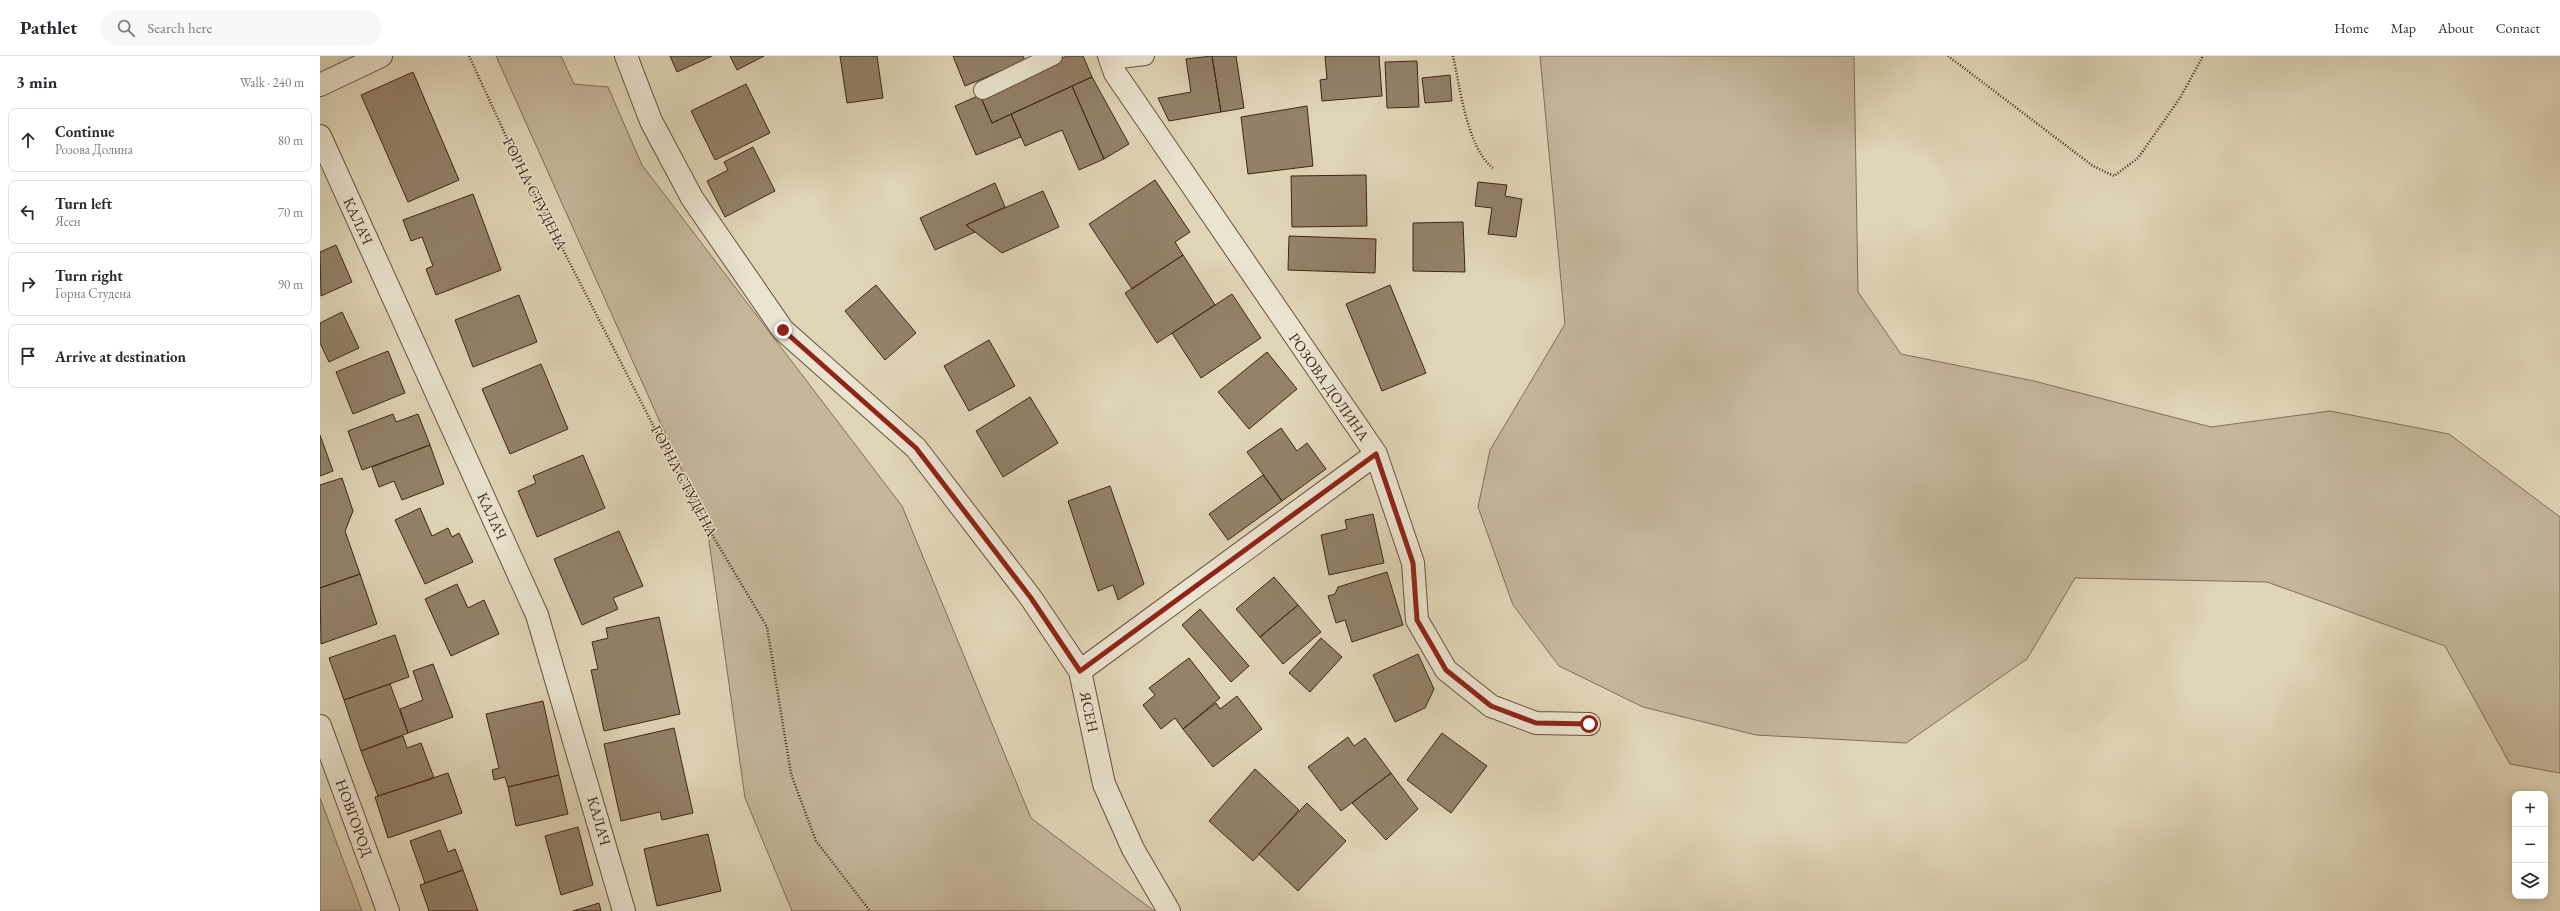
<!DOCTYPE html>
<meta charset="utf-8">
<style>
body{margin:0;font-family:"EB Garamond",serif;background:#f7f7f7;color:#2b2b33}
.controls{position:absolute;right:12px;bottom:12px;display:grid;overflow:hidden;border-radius:8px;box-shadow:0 2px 10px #0003}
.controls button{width:36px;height:36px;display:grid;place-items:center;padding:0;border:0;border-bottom:1px solid #e1e1e2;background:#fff;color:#2b2b33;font:20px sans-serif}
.stop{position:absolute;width:12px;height:12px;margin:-9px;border:3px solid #8f2418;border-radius:50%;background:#fff}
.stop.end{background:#8f2418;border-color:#fff;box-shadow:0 1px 4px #0008}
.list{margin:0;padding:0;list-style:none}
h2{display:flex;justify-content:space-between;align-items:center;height:52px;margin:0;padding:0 16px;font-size:17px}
h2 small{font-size:13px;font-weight:400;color:#7c7c81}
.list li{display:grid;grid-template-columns:26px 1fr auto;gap:12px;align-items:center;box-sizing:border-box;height:64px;margin:0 8px 8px;padding:0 8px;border:1px solid #e1e1e2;border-radius:8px}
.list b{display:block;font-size:15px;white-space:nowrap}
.list p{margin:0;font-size:13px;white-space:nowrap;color:#7c7c81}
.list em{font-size:13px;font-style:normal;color:#7c7c81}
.icon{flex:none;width:22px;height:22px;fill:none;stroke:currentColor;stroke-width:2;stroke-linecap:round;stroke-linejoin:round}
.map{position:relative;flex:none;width:2240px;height:855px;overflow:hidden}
header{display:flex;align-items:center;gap:24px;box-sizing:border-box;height:56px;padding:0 20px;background:#fff;border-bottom:1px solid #e1e1e2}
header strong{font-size:19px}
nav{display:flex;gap:22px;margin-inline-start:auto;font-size:14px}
.search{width:280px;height:36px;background:#f7f7f7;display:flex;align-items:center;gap:10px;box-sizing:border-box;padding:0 14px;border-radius:22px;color:#7c7c81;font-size:15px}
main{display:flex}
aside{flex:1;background:#fff}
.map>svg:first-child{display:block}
</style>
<header>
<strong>Pathlet</strong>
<div class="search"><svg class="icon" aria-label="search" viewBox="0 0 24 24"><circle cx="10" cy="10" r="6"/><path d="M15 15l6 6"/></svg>Search here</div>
<nav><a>Home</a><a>Map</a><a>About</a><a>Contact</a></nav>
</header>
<main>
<aside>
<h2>3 min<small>Walk · 240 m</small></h2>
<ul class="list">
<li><svg class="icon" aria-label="ahead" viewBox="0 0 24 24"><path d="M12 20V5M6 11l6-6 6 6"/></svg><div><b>Continue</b><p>Розова Долина</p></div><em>80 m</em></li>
<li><svg class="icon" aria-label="left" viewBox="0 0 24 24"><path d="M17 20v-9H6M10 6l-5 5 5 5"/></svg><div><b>Turn left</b><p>Ясен</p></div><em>70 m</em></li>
<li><svg class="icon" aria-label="right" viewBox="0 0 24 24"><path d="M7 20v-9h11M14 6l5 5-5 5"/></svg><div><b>Turn right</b><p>Горна Студена</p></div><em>90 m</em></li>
<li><svg class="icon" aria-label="arrive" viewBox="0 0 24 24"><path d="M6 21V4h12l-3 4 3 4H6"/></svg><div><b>Arrive at destination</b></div></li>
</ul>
</aside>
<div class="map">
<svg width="2240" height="855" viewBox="0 0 2240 855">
<rect width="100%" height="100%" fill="#e0d5b7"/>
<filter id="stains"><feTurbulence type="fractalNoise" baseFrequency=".005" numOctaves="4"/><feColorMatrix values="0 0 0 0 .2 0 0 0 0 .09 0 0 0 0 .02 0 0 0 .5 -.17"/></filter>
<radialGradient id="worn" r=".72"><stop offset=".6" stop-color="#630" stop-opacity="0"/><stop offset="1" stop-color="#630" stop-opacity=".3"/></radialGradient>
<path fill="#c5b79c" stroke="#826e5a" d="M176 0H241L254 28 288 31 322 109 582 450 711 762 834 855H472L425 742 387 471Z
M1220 0H1534L1538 236 1581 298 1714 325 1891 371 2010 355 2129 378 2240 461V717L2190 708 2125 590 1947 526 1755 522 1707 603 1586 687 1436 679 1323 651 1239 610 1193 549 1158 451 1170 394 1245 268Z
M0 742 42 855H0Z"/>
<path fill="#93816a" stroke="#402517" d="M350 0H392L357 16Z
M410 0H444L417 14Z
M520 0H557L563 42 527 47Z
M633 0H703L705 5 645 30Z
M747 0H763L772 21 672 67 660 39Z
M892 0H916L924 52 901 56Z
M892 0 901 56 849 65 838 42 871 36 866 3Z
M1005 0H1059L1062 40 1002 45 1000 24 1007 23Z
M1097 5 1099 51 1067 52 1065 6Z
M93 16 139 124 88 146 41 39Z
M1130 19 1132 45 1105 47 1102 22Z
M772 21 809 88 784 103 752 30Z
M426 28 450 77 395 104 371 55Z
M752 30 784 103 759 114 742 74 705 90 691 58Z
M660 39 672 67 691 58 701 81 656 99 635 50Z
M987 50 993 110 928 118 921 61Z
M433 91 455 135 405 161 387 125 408 114 404 106Z
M1046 119 1047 170 972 171 971 120Z
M835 124 870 176 855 186 863 199 812 233 769 168Z
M1158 126 1187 129 1185 140 1202 143 1196 181 1168 178 1172 152 1155 150Z
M675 127 685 151 646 169 655 176 615 194 600 162Z
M723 135 739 171 682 197 646 169Z
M153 138 181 214 116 239 106 213 113 210 102 181 91 185 83 164Z
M1143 166 1145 216 1093 215V167Z
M969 180 1056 183 1055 217 968 214Z
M16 189 32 226 1 240 0 196Z
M863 199 895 249 837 287 805 237Z
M556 229 596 277 565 304 525 255Z
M1070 229 1106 317 1062 335 1026 248Z
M912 238 941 282 881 322 852 277Z
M199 239 217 286 153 311 135 264Z
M22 256 39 292 9 306 0 287V267Z
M669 284 695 330 649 355 624 310Z
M68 295 85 337 33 358 16 316Z
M947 296 977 333 929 373 898 336Z
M221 308 248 373 190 398 162 333Z
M710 341 738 387 683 421 656 375Z
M73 358 76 366 98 358 110 389 42 414 28 375Z
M961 372 977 395 987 387 1006 413 962 445 927 396Z
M0 379 13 415 0 420Z
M110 389 124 428 82 444 74 425 59 431 52 411Z
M263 399 285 452 217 481 198 435 216 427 213 420Z
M943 419 962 445 908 484 889 458Z
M22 422 33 455 25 475 40 518 0 532V429Z
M790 430 824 528 798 544 793 529 778 535 748 445Z
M100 452 112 480 128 472 132 481 139 477 153 506 105 528 75 464Z
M1053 458 1064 507 1009 519 1001 479 1027 473 1025 464Z
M299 475 323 530 293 542 298 553 262 569 234 503Z
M1067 516 1083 569 1032 586 1025 564 1016 567 1008 540 1015 538 1018 531Z
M40 518 57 568 1 588 0 532Z
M954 521 978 549 940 581 916 553Z
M137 528 148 552 164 544 179 578 131 600 105 543Z
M978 549 1001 576 963 608 940 581Z
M880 553 929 610 911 626 862 569Z
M339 561 360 658 284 675 271 614 278 613 272 586 288 582 286 572Z
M75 579 89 621 24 644 9 602Z
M1001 582 1022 601 990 636 969 617Z
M1098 598 1114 633 1105 652 1075 666 1053 619Z
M869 602 900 642 863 673 855 662 841 673 823 649 835 639 829 632Z
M113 608 133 661 88 677 80 653 103 644 93 615Z
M70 628 88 677 41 695 24 644Z
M917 640 942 673 893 711 863 673 896 647 900 653Z
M223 645 239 719 188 731 185 721 174 724 172 714 179 712 166 658Z
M354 672 373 757 342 764 340 756 301 765 284 688Z
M1122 677 1167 710 1131 757 1087 724Z
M83 680 87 692 101 687 114 722 58 740 41 695Z
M1028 681 1034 690 1045 682 1071 717 1021 755 988 711Z
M935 713 979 754 933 805 889 765Z
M128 717 142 757 68 782 55 741Z
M1071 717 1098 753 1066 784 1032 747Z
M239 719 248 758 196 770 188 731Z
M987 747 1026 785 978 835 939 798Z
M258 771 273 829 241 839 225 780Z
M120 774 128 796 135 793 143 814 105 827 90 785Z
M388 778 401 835 337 850 324 793Z
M143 814 158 855H109L100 829Z
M279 847 281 855H253Z"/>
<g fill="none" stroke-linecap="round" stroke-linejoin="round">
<defs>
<path id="service" d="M791 4 825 0
M663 34 733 0"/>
<path id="minor" d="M306 0 331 65 372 142 463 274 596 392 711 542 760 615 784 728 813 793 849 855
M789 0 795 17 1056 398 1093 507 1097 564 1126 614 1171 650 1216 667 1269 668
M0 29 61 0
M0 80 217 559 304 855
M760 615 1056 398
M0 670 68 855"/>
</defs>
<use href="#service" stroke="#68513f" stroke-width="20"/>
<use href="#minor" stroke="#68513f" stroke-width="24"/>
<path stroke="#402517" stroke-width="2.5" stroke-dasharray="1 2" stroke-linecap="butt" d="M149 0 198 106 372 445 447 571 471 718 496 785 550 855
M1133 0C1140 31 1147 92 1173 112
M1628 0 1773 110 1794 120 1818 102 1860 42 1883 0"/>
<use href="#service" stroke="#ebe4d0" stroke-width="18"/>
<use href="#minor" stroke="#ebe4d0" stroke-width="22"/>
</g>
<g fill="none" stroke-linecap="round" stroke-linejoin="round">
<path stroke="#8f2418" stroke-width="5" d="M463 274 596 392 711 542 760 615 1056 398 1093 507 1097 564 1126 614 1171 650 1216 667 1269 668"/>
</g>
<g text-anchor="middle" stroke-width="3" stroke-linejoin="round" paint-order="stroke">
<g font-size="15" fill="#402517" stroke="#ebe4d0">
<text transform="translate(215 138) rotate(63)" y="5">ГОРНА СТУДЕНА</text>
<text transform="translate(38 165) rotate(65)" y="5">КАЛАЧ</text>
<text transform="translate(1009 331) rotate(55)" y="5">РОЗОВА ДОЛИНА</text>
<text transform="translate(364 425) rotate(62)" y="5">ГОРНА СТУДЕНА</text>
<text transform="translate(172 460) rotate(65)" y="5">КАЛАЧ</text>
<text transform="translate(769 656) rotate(78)" y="5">ЯСЕН</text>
<text transform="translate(34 762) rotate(70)" y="5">НОВГОРОД</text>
<text transform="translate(279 765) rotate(74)" y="5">КАЛАЧ</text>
</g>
</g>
<rect width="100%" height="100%" filter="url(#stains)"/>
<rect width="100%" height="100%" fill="url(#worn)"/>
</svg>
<div class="controls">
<button>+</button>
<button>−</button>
<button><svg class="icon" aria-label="layers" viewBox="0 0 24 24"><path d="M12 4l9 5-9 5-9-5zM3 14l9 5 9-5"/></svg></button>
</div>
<div class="stop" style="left:1269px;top:668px"></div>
<div class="stop end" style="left:463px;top:274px"></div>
</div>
</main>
